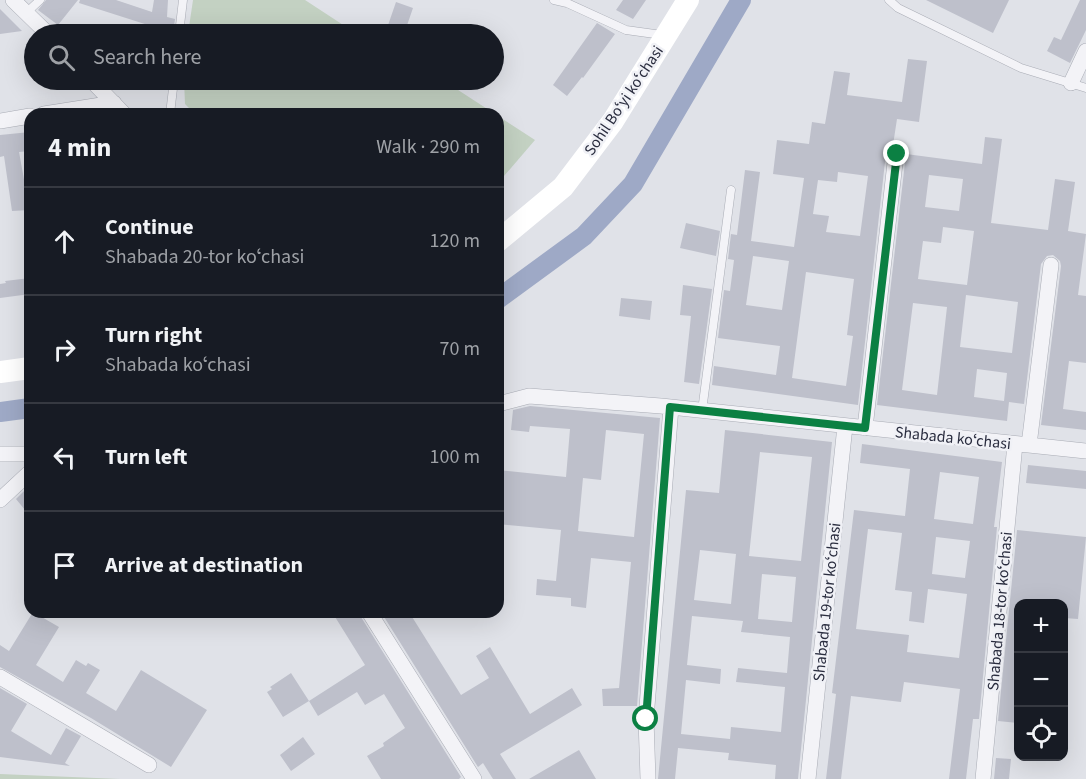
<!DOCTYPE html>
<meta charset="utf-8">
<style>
body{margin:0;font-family:"Source Sans 3",sans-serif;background:#20242c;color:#f1f3f6}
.controls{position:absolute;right:18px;bottom:18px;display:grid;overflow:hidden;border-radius:12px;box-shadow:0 6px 24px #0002}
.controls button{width:54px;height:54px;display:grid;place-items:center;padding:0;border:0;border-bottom:2px solid #363941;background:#171b24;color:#f1f3f6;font:30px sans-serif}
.stop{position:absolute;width:18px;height:18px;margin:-14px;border:4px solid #0b8043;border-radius:50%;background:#fff}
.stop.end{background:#0b8043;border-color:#fff;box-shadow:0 2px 6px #0008}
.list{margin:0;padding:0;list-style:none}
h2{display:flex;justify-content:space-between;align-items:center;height:78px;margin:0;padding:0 24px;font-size:26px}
h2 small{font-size:20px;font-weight:400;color:#9ea1a6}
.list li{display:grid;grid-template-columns:39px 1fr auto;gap:18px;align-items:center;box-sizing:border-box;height:108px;padding:0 24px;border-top:2px solid #363941}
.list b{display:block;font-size:22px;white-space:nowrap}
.list p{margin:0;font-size:20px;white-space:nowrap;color:#9ea1a6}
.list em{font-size:20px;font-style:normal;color:#9ea1a6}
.icon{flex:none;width:33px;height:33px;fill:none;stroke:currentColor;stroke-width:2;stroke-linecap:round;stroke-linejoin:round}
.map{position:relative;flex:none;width:1086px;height:779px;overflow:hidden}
.search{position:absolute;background:#171b24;box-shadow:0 6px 24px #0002;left:24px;top:24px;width:480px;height:66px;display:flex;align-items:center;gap:15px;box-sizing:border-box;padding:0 21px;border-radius:33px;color:#9ea1a6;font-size:22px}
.panel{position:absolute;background:#171b24;box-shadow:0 6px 24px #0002;left:24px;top:108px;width:480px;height:510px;border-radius:18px}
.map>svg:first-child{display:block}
</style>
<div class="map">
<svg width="1086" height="779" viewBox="0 0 1086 779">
<rect width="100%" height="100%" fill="#e0e2e8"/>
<path fill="#c3d1c2" d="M193 0H305L357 34H188Z
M184 80H434L455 88 495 114H195L185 104Z
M498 116 535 140 498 183Z
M0 774 120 779H121H0Z"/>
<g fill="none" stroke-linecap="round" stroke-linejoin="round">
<path stroke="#9ea9c6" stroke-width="20" d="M498 299 584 236 633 184 741 0
M0 412 30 408"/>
</g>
<path fill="#bec0cb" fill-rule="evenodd" d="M46 0H78L58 25 38 10Z
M80 0H116L152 12 154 0H168L167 17 175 19 173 33 79 3Z
M623 0H646L633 19 616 10Z
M926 0H1009L993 33Z
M1080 0H1086V30L1070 63 1047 51 1054 37 1061 40Z
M396 2 413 8 404 34H385Z
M0 9 22 31 0 34Z
M597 23 615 34 583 78 582 77 567 96 553 85Z
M908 59 927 61 919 122 897 119 893 145 889 148 886 153 858 405 712 385 714 366 776 375 780 346 718 338 724 290 730 291 734 260 728 259 731 234 737 235 745 170 760 172 751 241 794 247 804 178 773 174 777 140 809 144 812 122 825 124 834 71 850 73 847 95 902 102ZM838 172 868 176 860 236 826 232 829 216 813 214 818 180 837 182ZM753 256 789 261 782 310 746 305ZM806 272 854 279 847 335 853 336 846 386 792 378Z
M30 132V151L19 152 27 196 30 195V210L12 211 4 156 0 157V135Z
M985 137 1002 139 991 223 1048 230 1055 179 1075 182 1068 231 1086 234 1078 295 1086 296V363L1069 361 1063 409 1086 412V430L1041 425 1061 266 1060 261 1053 255 1047 256 1041 264 1024 404 1009 402 1007 421 877 405 906 154 982 164ZM929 175 963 179 959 211 925 207ZM943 227 974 231 967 285 918 279 923 241 941 243ZM966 295 1018 302 1012 353 960 347ZM913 303 947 307 937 395 902 390ZM977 369 1007 373 1004 401 974 397Z
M686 223 720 231 716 256 680 248Z
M30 278V294L0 298V284L6 283 5 281Z
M683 285 712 289 699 384 684 382 691 316 680 315Z
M621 298 652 301 650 320 619 316Z
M530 406 660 418 637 706H603L602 689 619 688 631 562 591 558 586 608 571 606V598L536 595 537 579 556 581 561 530 498 524V470L566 477 570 429 530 426 529 432 511 430 513 410ZM606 430 644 434 634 537 578 531 583 478 601 480Z
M725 430 832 442 798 779H775L776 765 728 760 729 753 678 748 675 779H658L686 490 719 493ZM760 452 812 457 801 561 749 556ZM700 550 736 554 731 604 694 600ZM762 574 796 577 792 622 758 619ZM692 616 743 621 741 632 790 637 787 673 738 668 736 682 785 687 781 732 731 727 730 739 681 734 686 680 720 684 721 669 687 665Z
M862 444 1002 462 994 527H997L979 719H973L966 779H949L960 689 904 682 901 702 851 696 841 779H826L836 694 832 693 854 510 905 516 910 469 860 463ZM940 472 979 477 973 524 934 519ZM868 529 902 533 895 590 912 592 909 621 924 623 928 589 967 594 959 658 907 652 909 635 856 629ZM936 537 970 541 965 578 932 574Z
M1028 465 1086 471V489L1026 483Z
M30 485V516L16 499Z
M1017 530 1086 537 1078 619 1064 618V603H1018V723L998 721Z
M33 612 59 627 36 665 63 682 76 660 86 666 88 663 100 670 86 693 116 711 141 670 207 710 171 767 91 718 0 667V645L9 651Z
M332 612H359L361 617 461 777 459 779H381L367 756 384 746 383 743 405 728 384 694 365 705 357 692 318 716 309 701 365 665Z
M381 612H409L461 695 489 678 476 656 490 647 530 714 572 688 582 705 500 754 516 779H493L483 763 478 767Z
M291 673 309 701 283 717 267 692 272 689 270 687Z
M0 688 27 704 11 731 51 755 66 728 81 736 65 763 70 766 0 757Z
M303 737 315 754 291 771 280 755Z
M579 750 596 779H529L565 758Z
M996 758 1011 759 1009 779H994Z"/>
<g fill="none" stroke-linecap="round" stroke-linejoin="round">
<defs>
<path id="lane" d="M554 0 567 3 626 30 662 35
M889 0 898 8 1021 68 1086 88
M26 13 40 0
M179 34 183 0
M170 114 174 80
M702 411 731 190"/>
<path id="street" d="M13 0 48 34
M91 80 124 114
M1071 83 1086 51
M44 114 114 103
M0 121 30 116
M498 404 529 396 661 406 1086 451
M865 428 896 154
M1029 445 1051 265
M0 454H30
M0 500 30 472
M369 612 474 779
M0 677 149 765
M648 779 646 719 671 407
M808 779 845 426
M983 779 1015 444"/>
</defs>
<use href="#lane" stroke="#a9acb5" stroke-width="9"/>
<use href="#street" stroke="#a9acb5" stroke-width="16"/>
<use href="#lane" stroke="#f3f3f7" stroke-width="8"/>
<use href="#street" stroke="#f3f3f7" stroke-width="15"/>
<path stroke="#fff" stroke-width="22" d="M498 241 563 187 613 121 688 0
M0 372 30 368"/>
</g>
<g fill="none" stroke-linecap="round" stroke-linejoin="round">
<path stroke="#0b8043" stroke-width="8" d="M646 719 670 407 865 428 897 154"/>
</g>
<g text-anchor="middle" stroke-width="5" stroke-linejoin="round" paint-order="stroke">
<g font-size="16" fill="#2a2d3f" stroke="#f0f1f6">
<text transform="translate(623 100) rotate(-56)" y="6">Sohil Boʻyi koʻchasi</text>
<text transform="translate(953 437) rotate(6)" y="6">Shabada koʻchasi</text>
<text transform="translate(826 602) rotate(-84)" y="6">Shabada 19-tor koʻchasi</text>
<text transform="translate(999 611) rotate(-85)" y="6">Shabada 18-tor koʻchasi</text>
</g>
</g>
</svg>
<div class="controls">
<button>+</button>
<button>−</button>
<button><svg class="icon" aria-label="locate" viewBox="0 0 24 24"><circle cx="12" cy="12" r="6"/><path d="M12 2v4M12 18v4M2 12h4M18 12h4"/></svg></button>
</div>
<div class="stop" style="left:646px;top:719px"></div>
<div class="stop end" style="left:897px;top:154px"></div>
<div class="search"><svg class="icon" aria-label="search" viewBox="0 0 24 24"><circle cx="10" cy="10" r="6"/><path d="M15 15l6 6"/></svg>Search here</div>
<section class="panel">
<h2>4 min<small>Walk · 290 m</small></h2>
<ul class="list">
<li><svg class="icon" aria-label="ahead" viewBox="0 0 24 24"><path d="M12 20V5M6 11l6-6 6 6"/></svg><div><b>Continue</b><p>Shabada 20-tor koʻchasi</p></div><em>120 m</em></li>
<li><svg class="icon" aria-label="right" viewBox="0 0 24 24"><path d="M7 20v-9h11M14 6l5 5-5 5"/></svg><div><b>Turn right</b><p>Shabada koʻchasi</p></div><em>70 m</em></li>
<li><svg class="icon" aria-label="left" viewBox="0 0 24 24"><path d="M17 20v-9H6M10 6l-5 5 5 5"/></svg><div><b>Turn left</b></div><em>100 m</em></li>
<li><svg class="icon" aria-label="arrive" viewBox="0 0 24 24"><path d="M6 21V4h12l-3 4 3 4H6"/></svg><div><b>Arrive at destination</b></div></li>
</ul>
</section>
</div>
